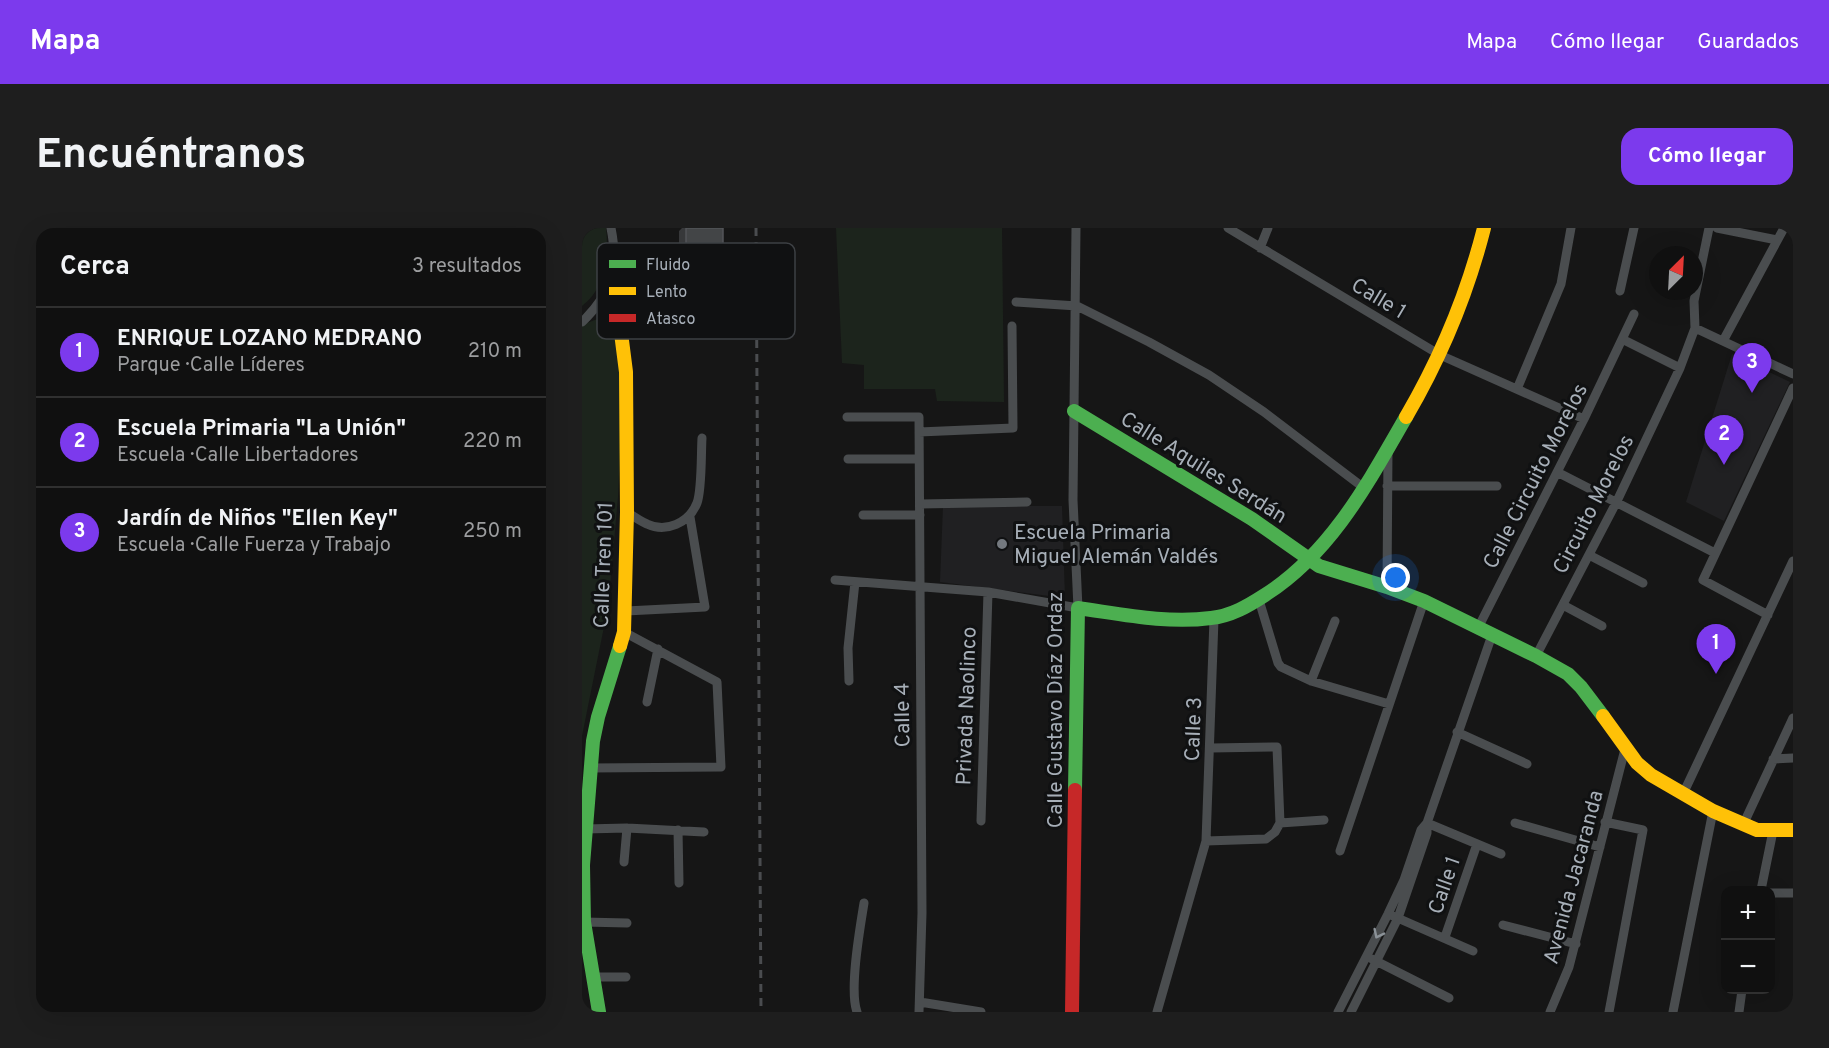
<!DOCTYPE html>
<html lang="es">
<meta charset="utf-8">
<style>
body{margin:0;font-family:Overpass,sans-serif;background:#1e1e1e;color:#f1f3f6}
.controls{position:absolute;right:18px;bottom:18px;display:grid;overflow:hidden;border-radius:12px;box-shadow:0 6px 24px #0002}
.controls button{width:54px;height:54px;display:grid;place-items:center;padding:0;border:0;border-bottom:2px solid #303030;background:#101010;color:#f1f3f6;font:30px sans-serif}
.compass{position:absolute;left:1067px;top:18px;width:54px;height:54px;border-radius:50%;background:#101010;box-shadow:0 6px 24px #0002;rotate:24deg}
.you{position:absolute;left:814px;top:350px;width:21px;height:21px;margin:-15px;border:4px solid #fff;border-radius:50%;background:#1a73e8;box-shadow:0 0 0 9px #1a73e833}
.badge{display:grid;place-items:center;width:39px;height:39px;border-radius:50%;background:#7c3aed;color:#fff;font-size:20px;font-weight:700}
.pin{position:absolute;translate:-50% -50px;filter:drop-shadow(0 2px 3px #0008)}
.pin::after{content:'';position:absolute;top:32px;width:21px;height:18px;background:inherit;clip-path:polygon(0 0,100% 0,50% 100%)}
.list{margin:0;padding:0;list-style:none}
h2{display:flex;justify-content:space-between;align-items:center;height:78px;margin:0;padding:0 24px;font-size:26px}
h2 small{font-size:20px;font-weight:400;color:#9c9d9f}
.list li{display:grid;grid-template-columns:39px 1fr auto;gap:18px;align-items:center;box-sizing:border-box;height:90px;padding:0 24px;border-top:2px solid #303030}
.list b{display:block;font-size:22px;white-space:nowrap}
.list p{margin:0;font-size:20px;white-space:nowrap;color:#9c9d9f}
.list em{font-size:20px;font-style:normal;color:#9c9d9f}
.map{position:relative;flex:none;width:1211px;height:784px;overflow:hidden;border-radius:18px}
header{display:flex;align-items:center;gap:36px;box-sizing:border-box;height:84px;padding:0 30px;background:#7c3aed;color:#fff}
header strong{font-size:28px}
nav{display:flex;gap:33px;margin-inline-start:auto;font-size:21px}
.intro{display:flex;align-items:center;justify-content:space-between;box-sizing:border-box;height:144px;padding:0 36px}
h1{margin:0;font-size:42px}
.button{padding:15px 27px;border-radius:18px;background:#7c3aed;color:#fff;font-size:21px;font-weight:700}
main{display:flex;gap:36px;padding:0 36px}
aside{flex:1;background:#101010;border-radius:18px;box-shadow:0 6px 24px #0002}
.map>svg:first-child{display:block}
</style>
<header>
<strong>Mapa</strong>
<nav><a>Mapa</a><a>Cómo llegar</a><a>Guardados</a></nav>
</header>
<div class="intro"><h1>Encuéntranos</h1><a class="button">Cómo llegar</a></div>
<main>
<aside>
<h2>Cerca<small>3 resultados</small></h2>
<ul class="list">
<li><span class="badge">1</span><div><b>ENRIQUE LOZANO MEDRANO</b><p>Parque · Calle Líderes</p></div><em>210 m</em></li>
<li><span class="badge">2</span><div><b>Escuela Primaria &quot;La Unión&quot;</b><p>Escuela · Calle Libertadores</p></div><em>220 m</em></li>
<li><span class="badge">3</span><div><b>Jardín de Niños &quot;Ellen Key&quot;</b><p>Escuela · Calle Fuerza y Trabajo</p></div><em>250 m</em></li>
</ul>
</aside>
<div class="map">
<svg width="1211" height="784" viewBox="0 0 1211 784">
<rect width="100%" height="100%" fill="#161616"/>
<path fill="#202022" d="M1150 126 1208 154 1142 293 1104 274Z
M361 278H480L483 370 358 354Z"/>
<path fill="#1c241c" d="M0 0H24C27 27 24 60 0 78Z
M254 0H420L422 174 355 173 353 161H282V137L260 135Z
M23 88 30 93 41 158 36 269 26 379 0 508V97Z"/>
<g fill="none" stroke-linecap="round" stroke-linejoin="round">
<path stroke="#4a4d4f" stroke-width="9" d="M646 0 858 127 1002 191
M1135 0 1195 12
M678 20 686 0
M1038 63 1052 0
M434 74 495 78 567 114 627 147 682 184 782 260
M0 94C30 65 37 40 29 0
M1113 100 1211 146
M1040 111 1098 140
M1141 113 1202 0
M935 161 979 56 989 0
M265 189H337L340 685 337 784
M337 204 431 200 430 98
M266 231H336
M975 244 1133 325
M805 258H915
M338 276 445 274
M45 284C51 288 58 293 65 296 84 305 107 295 115 275 120 262 119 226 120 210
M281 287H338
M1007 327 1061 355
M253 352 406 364 496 380 491 272 494 0
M805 359 806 223
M677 372 696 435 699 439 729 453 807 476
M981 377 1020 398
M44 383 123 379 108 289
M1186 387 1121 352 1211 160
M896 400 1002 191 1052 86
M954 428 1035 273 1098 140 1113 100 1112 73 1127 0
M267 453 266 420 273 354
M729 453 753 393
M65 474 76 421
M875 504 945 536
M629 520 695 519 698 595
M1191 531 1211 530
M8 540 139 539 135 454 42 404
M1101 566 1211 333
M399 593 406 364
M1023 594 1061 602 1027 784
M845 595 919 626
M933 595 1018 619
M1161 597 1211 490
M3 601 45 600 122 604
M96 602 97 655
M624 613 684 611 693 604 698 595 742 592
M758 623 842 373
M42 634 45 600
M1179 662 1191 603
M1188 665H1211
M811 688 891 723
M2 694 45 695
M921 697 994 716
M863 709 895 616
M790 731 867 770
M11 749H44
M338 774 399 784
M275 784C267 762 278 700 282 675
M575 784 624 613 632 391
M756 784 806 686 822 652 839 602 845 595 910 407
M769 784 816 690 845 605V595
M968 784 987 739 1043 521
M1091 784 1131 583
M1157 784 1160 762"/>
<path stroke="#4caf50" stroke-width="14" d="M492 183 670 291 737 338 805 359 842 373 954 428 986 446 999 459 1021 488
M493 562 496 380C539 386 585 396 629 390 649 388 666 378 683 367 749 325 786 255 824 189
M17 784 2 694 1 637 11 513 16 489 38 418"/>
<path stroke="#ffc107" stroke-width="14" d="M22 69 38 97 44 144 45 284 42 404 38 418
M824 189C859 129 885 67 902 0
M1021 488 1055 535 1069 547 1131 583 1175 602H1211"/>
<path stroke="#c62828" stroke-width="14" d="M490 784 493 562"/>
<path stroke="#4a4c4f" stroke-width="3" stroke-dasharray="8 6" stroke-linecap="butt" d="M174 0 179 784"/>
</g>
<path fill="#37383a" d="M100 0H141L133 88 106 87V51H97V3Z"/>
<path fill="#252526" d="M104 41H113L106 51H97Z
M113 77 141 78 133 88 106 87Z"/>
<path fill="#434547" stroke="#535559" stroke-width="1.5" d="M104 0H141V78L113 77V41H104Z"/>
<defs><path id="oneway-chevron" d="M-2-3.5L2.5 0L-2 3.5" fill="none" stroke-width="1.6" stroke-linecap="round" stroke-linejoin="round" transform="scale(1.5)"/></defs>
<use stroke="#8b9298" href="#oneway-chevron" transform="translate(796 706) rotate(116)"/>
<circle fill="#74797f" stroke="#101112" stroke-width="2" cx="420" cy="316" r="6"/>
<g text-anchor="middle" stroke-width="6" stroke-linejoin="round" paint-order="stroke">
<g font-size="21" fill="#a7afb8" stroke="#101112">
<text transform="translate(797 70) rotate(31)" y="7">Calle 1</text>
<text transform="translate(622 239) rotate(32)" y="7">Calle Aquiles Serdán</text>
<text transform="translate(953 248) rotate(-63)" y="7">Calle Circuito Morelos</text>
<text transform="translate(1011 276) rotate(-63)" y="7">Circuito Morelos</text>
<text transform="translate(21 337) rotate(-88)" y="7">Calle Tren 101</text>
<text transform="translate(384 478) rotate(-88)" y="7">Privada Naolinco</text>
<text transform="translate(473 482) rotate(-90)" y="7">Calle Gustavo Díaz Ordaz</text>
<text transform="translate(320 487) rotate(-91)" y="7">Calle 4</text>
<text transform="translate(611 501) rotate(-88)" y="7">Calle 3</text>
<text transform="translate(991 649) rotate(-75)" y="7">Avenida Jacaranda</text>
<text transform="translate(862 657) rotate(-71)" y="7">Calle 1</text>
</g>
<g font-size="21" fill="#a7afb8" stroke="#101112" text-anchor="start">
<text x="432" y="311">Escuela Primaria<tspan x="432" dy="24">Miguel Alemán Valdés</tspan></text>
</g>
</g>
<rect x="15" y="15" width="198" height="96" rx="9" fill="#101112" stroke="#3d4044" stroke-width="1.5"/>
<rect x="27" y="32" width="27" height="8" fill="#4caf50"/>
<rect x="27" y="59" width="27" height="8" fill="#ffc107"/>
<rect x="27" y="86" width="27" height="8" fill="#c62828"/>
<g font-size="16" fill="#a7afb8">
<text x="64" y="42">Fluido</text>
<text x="64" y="69">Lento</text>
<text x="64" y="96">Atasco</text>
</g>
</svg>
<div class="controls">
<button>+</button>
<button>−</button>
</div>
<svg class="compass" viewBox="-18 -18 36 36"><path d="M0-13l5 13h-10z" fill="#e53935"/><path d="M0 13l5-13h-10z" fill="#9c9d9f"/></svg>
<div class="you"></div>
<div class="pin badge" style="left:1134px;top:446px">1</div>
<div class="pin badge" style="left:1142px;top:237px">2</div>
<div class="pin badge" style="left:1170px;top:165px">3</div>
</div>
</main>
